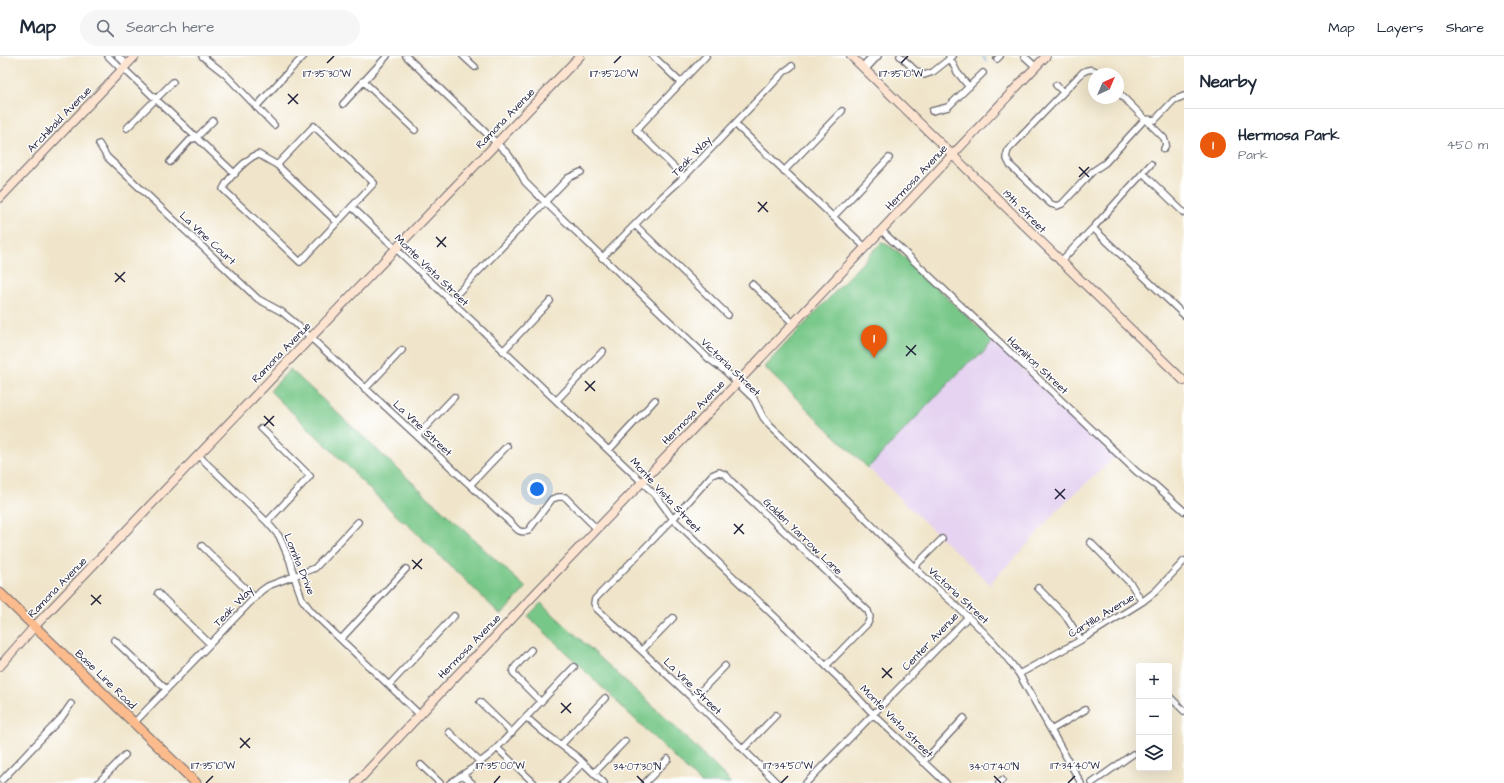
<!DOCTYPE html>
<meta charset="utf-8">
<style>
body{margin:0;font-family:"Architects Daughter",sans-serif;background:#f6f6f7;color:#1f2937}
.controls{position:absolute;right:12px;bottom:12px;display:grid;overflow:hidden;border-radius:4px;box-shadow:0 4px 16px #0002}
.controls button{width:36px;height:36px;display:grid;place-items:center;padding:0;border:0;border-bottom:1px solid #e0e1e3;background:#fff;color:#1f2937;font:20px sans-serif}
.compass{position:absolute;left:1088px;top:12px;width:36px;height:36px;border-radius:50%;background:#fff;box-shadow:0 4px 16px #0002;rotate:44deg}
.you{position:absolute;left:537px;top:433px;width:14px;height:14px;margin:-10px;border:3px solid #fff;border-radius:50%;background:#1a73e8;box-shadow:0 0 0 6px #1a73e833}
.badge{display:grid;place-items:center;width:26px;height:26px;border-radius:50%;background:#ea580c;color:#fff;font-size:13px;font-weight:700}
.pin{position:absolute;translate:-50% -33px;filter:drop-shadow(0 1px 2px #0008)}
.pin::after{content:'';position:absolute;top:21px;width:14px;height:12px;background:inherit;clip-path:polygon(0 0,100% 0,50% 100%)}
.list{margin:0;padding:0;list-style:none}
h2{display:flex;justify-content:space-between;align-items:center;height:52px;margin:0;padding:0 16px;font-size:17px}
h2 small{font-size:13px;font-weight:400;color:#747a83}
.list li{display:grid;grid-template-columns:26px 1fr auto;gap:12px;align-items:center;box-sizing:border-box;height:72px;padding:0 16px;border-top:1px solid #e0e1e3}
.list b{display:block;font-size:15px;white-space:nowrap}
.list p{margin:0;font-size:13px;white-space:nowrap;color:#747a83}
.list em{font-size:13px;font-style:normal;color:#747a83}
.icon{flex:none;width:22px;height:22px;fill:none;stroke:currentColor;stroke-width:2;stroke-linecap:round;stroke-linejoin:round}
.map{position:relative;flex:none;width:1184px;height:727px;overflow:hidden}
header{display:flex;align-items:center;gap:24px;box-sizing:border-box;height:56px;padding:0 20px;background:#fff;border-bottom:1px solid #e0e1e3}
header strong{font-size:19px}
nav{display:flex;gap:22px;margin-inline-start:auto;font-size:14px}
.search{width:280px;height:36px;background:#f6f6f7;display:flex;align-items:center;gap:10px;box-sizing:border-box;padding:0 14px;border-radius:22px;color:#747a83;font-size:15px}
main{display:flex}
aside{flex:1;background:#fff}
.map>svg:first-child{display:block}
</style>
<header>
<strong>Map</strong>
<div class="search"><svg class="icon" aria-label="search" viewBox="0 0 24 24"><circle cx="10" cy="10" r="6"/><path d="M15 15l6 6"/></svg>Search here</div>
<nav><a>Map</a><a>Layers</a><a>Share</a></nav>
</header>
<main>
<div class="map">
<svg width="1184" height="727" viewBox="0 0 1184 727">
<rect width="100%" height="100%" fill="#fff"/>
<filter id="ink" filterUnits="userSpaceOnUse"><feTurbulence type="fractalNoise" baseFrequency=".025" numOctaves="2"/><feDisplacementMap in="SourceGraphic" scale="8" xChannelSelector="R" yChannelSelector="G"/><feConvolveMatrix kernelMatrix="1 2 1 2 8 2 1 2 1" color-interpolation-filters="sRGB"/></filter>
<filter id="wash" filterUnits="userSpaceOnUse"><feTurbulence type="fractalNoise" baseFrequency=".012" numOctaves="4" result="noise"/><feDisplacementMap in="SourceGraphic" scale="16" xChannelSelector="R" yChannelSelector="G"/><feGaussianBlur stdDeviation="0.9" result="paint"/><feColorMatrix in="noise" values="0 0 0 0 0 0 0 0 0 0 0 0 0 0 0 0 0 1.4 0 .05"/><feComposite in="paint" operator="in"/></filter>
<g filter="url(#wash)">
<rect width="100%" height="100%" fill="#f0e5ca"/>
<path fill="#e5d3f1" d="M993 285 1115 401 1057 454 1026 490 991 526 992 530 868 412 969 306 982 298Z"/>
<path fill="#77c788" stroke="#4c7462" d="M881 187 886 188 899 196 993 285 982 298 969 306 868 412 764 311Z
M290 313 526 532 501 559 404 465 403 466 354 418 355 417 270 335Z
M541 547 669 665 732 727H701L528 560Z"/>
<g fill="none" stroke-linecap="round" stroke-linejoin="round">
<path stroke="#69a2d8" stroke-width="1.5" d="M983 0 986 5"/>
</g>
</g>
<g filter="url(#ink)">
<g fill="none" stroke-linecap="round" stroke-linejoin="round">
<defs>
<path id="street" d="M108 0 122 14
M118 0 127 9
M202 0 225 18 274 69
M406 0 508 98 516 109 525 126 545 146 709 303 724 314 754 343 763 361 770 370C819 415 865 463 913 510 949 545 990 576 1019 618L1081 727
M463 0 475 11
M653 0 681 27
M900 0 916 15 924 19 933 16 953 0
M949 0 957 16 969 31
M1024 0 1036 11
M997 3 1000 0
M862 11 872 0
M123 12 235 118
M865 14 878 0
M1100 18C1094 13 1090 12 1083 16L1008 94 1006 101 1010 109 1051 148 1057 150 1062 148 1093 115 1105 107 1145 63 1155 64 1174 44 1184 40
M363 25 415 74
M1056 29 1063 36
M1118 36 1164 82 1166 88 1164 93
M343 48 387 0
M256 51 289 15 304 0
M932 55 948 51 983 17
M735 68 865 191
M127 72 173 26
M99 88 107 101 258 243 282 256 294 266 512 468C518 475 520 477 528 475L552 443 558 441H565L597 473
M170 106 190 84 196 82 213 65
M277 109 314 70 374 127 300 206 223 133C229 121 246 103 258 98L277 109 337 166
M784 115 842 55
M1143 117 1184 157
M684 121 636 74 706 0
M352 151 642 426 657 441 673 463 849 632 873 658 946 727
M833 161 889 102
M635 169 728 259
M1093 172 1184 259
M881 174 1137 416 1155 429 1184 455
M602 202 662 141 684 121 784 16 792 10
M1060 206 1093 172 1151 108
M752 228 793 267
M450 245 568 122 581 116
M503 295 550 245
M365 333 402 294
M557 344 603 295
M261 372 310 420 267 466
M417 380 454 341
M609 394 655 344
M198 399 267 466 279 480 290 505 294 520 302 543 311 555 419 658
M470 429 507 390
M1090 486 1131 528 1142 546
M202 490 255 542
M914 511 942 483
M1038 532 1065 559 1081 584
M158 537 210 588
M341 583 406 513
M114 584 166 633
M531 594 515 611 513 616 517 622 541 646
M642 594 673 562
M1019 618 1081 584 1142 546 1156 535 1184 505
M389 629 454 560
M1169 640 1184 655
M693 643 725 610
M480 646 512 677
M526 661 542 675 577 701 604 727
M134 667 261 535 268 530 315 512 358 466
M1051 674 1085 654
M449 676 481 707
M561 689 605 642
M497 692 534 727
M743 693 776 659
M923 706 964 662
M421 709 440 727
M594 717 625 685
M463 719 472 727
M2 724 62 661 71 648
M98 727 125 699
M450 727 474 711 492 697 574 611
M563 727 583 707
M645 727 668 703
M777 727 693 643 596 552 594 547 595 543 673 463 712 419 719 416 726 419 732 426 868 555 870 561 868 567 826 610
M806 727 968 561
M999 727 1002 724
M1092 727 1133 698"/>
<path id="secondary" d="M851 0 1184 325
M0 142 135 0
M0 610 34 571 580 0
M356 727 472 603 482 595 532 541 737 327 1046 0"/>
<path id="primary" d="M0 537 196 727"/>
</defs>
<use href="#street" stroke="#6a666d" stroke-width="8"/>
<use href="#secondary" stroke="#6a666d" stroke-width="10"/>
<use href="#primary" stroke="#6a666d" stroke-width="11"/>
<use href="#street" stroke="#fff" stroke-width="5.5"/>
<use href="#secondary" stroke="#fde4d1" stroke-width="8"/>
<use href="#primary" stroke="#fbbb8c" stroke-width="9"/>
</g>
</g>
<path fill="none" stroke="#22223b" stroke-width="1.5" d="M327 7 334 0M614 7 621 0M901 7 908 0M288 38 298 48M288 48 298 38M1079 111 1089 121M1079 121 1089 111M758 146 768 156M758 156 767 146M436 181 446 191M437 191 446 181M115 217 125 226M115 226 125 216M906 290 916 299M906 300 916 289M585 325 595 335M585 335 595 325M264 360 274 370M264 370 274 360M1055 433 1065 443M1055 443 1065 433M734 468 744 478M734 478 743 468M412 504 422 513M413 513 422 503M91 539 101 548M91 549 101 539M882 612 892 622M882 622 892 612M561 647 571 657M561 657 571 647M240 682 250 692M240 692 250 682M637 720 644 727M994 720 1001 727M206 727 213 720M494 727 500 720M781 727 788 720M1068 727 1075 720"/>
<g text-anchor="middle" stroke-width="3" stroke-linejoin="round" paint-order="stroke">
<g font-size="11" fill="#22223b" stroke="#fff">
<text transform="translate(505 62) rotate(-46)" y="4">Ramona Avenue</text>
<text transform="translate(59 63) rotate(-46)" y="4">Archibald Avenue</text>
<text transform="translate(691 100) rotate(-46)" y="4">Teak Way</text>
<text transform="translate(916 121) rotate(-47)" y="4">Hermosa Avenue</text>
<text transform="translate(1025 155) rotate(45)" y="4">19th Street</text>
<text transform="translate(208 182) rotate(43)" y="4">La Vine Court</text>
<text transform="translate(432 214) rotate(44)" y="4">Monte Vista Street</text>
<text transform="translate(281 296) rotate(-46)" y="4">Ramona Avenue</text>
<text transform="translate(1038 309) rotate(43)" y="4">Hamilton Street</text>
<text transform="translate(731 311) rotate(44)" y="4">Victoria Street</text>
<text transform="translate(693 356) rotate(-46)" y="4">Hermosa Avenue</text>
<text transform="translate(423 372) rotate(43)" y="4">La Vine Street</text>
<text transform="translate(666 439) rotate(47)" y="4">Monte Vista Street</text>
<text transform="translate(803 480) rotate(44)" y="4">Golden Yarrow Lane</text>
<text transform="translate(300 508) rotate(68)" y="4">Lomita Drive</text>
<text transform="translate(57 531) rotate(-46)" y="4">Ramona Avenue</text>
<text transform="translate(959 539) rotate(43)" y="4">Victoria Street</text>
<text transform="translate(233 550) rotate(-46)" y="4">Teak Way</text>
<text transform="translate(1101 559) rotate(-31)" y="4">Cartilla Avenue</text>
<text transform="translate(930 585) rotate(-46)" y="4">Center Avenue</text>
<text transform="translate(469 590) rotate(-46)" y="4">Hermosa Avenue</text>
<text transform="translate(106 623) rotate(44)" y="4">Base Line Road</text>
<text transform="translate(693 630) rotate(44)" y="4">La Vine Street</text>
<text transform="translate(897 665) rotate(45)" y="4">Monte Vista Street</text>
</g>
</g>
<g font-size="10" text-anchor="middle" fill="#22223b" stroke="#fff" stroke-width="3" stroke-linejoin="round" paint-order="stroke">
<text x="327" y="21">117°35'30"W</text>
<text x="614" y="21">117°35'20"W</text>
<text x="901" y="21">117°35'10"W</text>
<text x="213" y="713">117°35'10"W</text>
<text x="500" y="713">117°35'00"W</text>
<text x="788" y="713">117°34'50"W</text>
<text x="1075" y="713">117°34'40"W</text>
<text x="637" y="714">34°07'30"N</text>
<text x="994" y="714">34°07'40"N</text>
</g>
</svg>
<div class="controls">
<button>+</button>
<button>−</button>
<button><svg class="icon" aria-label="layers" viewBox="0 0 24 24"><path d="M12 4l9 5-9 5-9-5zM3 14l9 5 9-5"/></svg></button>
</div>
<svg class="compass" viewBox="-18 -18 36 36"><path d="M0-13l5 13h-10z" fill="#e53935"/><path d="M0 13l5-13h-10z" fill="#747a83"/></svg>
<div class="you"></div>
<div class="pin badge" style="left:874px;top:302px">1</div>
</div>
<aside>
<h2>Nearby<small></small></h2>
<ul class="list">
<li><span class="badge">1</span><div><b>Hermosa Park</b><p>Park</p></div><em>450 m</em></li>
</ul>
</aside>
</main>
